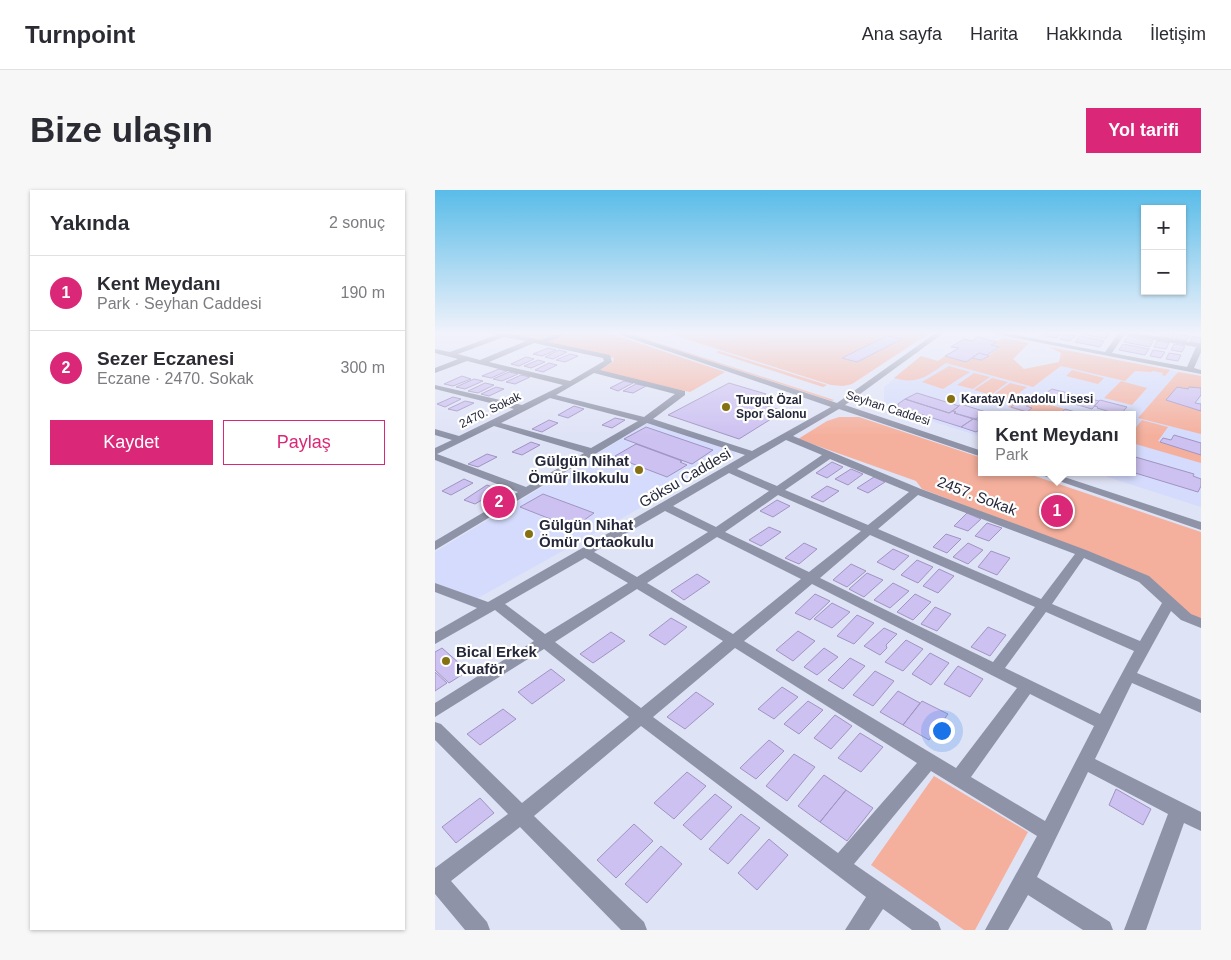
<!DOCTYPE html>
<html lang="tr">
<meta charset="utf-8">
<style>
body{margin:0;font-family:Helvetica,sans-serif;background:#f7f7f7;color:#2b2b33}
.controls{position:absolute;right:15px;top:15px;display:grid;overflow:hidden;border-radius:0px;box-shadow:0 1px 4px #0004}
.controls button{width:45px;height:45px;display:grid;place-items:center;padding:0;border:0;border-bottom:1px solid #e1e1e2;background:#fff;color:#2b2b33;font:25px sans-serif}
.you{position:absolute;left:506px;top:540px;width:18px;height:18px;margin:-12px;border:4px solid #fff;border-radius:50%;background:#1a73e8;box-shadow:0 0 0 8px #1a73e833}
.badge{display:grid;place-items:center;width:32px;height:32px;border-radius:50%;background:#db2777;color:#fff;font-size:16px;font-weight:700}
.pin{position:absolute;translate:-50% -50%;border:2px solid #fff;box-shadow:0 1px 5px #0006}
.popup{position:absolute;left:543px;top:221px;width:158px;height:65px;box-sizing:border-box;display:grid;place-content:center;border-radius:0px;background:#fff;filter:drop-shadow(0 1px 4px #0005);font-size:16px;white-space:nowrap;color:#7c7c81}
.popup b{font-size:19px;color:#2b2b33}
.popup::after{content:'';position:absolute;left:50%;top:100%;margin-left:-10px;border:10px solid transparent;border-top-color:#fff}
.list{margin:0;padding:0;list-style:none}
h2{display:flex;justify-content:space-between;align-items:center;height:65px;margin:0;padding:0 20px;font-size:21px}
h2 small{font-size:16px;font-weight:400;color:#7c7c81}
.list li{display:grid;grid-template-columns:32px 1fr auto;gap:15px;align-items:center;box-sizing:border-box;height:75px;padding:0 20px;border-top:1px solid #e1e1e2}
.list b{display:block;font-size:19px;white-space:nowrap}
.list p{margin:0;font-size:16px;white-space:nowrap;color:#7c7c81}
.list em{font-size:16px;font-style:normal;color:#7c7c81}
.actions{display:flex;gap:10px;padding:15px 20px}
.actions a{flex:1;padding:11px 0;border:1px solid #db2777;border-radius:0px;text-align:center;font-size:18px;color:#db2777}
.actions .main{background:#db2777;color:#fff}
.map{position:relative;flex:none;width:766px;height:740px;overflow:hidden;border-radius:0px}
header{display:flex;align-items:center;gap:30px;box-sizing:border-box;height:70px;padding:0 25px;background:#fff;border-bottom:1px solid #e1e1e2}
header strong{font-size:24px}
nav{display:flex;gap:28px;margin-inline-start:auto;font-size:18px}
.intro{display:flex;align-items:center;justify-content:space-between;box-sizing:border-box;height:120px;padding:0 30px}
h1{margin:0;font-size:35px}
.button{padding:12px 22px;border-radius:0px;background:#db2777;color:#fff;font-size:18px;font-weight:700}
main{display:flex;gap:30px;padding:0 30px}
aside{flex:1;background:#fff;border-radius:0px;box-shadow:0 1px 4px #0004}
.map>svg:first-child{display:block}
</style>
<header>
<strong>Turnpoint</strong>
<nav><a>Ana sayfa</a><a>Harita</a><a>Hakkında</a><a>İletişim</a></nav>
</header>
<div class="intro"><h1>Bize ulaşın</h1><a class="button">Yol tarifi</a></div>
<main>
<aside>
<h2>Yakında<small>2 sonuç</small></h2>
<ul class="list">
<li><span class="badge">1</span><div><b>Kent Meydanı</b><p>Park · Seyhan Caddesi</p></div><em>190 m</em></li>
<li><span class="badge">2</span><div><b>Sezer Eczanesi</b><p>Eczane · 2470. Sokak</p></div><em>300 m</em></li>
</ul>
<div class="actions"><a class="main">Kaydet</a><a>Paylaş</a></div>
</aside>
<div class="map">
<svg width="766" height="740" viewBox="0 0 766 740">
<rect width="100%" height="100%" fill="#dfe3f6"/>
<path fill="#d4dbfc" d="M644 163 766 186V317L657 282H697V225H547V247L455 218 449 214V197L486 166 598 197Z
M213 233 300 262 299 266 41 409 0 393V362Z"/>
<path fill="#f5b09d" d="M71 142H128L105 150 69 143Z
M139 142H171L290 182 255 202 163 181 178 172 179 168 113 153 114 150Z
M187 142H190L399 210 397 211Z
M229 142H496L417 194 408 196 396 195Z
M568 148 594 153 578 169 589 179 624 172 626 163 614 157 735 180 730 186 727 185 728 183 718 181 716 182 700 181 690 191 626 176 598 197 511 173C492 186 483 195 459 188L486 166 503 171 510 166 530 172 537 168 547 170 564 158 556 155Z
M284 161 392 195 388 197 280 162Z
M514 176 535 182 508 199 487 192Z
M637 180 669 188 663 194 631 186Z
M743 182 766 186V198L753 199 742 197 731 210 766 221V244L703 228Z
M539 183 555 187 538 199 522 195Z
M557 188 573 192 556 205 539 200Z
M686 191 712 198 697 215 669 208Z
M575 193 592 197 575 210 558 205Z
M590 204 592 205 577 216H591L602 207 611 210 608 213 630 219 624 225H600L573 217Z
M404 227H424L547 268V282H588L766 342V429L752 424 713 386 487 299 481 291 363 249 392 231Z
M707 230 733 237 723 251 766 265V273L697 253V242Z
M499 586 593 642 540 740H529L436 675Z"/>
<path fill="#cdc1f1" stroke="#a094c2" d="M615 142H621L626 143 621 148 610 146Z
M648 142H668L675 143 671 149 646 144Z
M729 142H734L740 143 737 149 726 147Z
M630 144 640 146 635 151 625 149Z
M743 144 754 146 751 151 740 149Z
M452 146 467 149 422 172 407 168Z
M645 146 669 151 665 157 640 152Z
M693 146 718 151 715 157 689 152Z
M758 146 766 148V154L755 152Z
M543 147 562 152 556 155 564 157 552 165 544 163 531 172 510 166 524 158 516 157 529 149 537 151Z
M722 151 734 153 731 159 719 157Z
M688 154 714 159 710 165 684 160Z
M739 154 750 156 747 162 736 160Z
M113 158 121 160 107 166 98 164Z
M124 160 132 162 118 169 110 167Z
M718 160 730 162 726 168 715 166Z
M544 163 552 165 554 166 546 170 537 168Z
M734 163 746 165 743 171 731 169Z
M135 164 143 166 130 172 121 170Z
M91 167 99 169 84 176 76 174Z
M103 170 110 172 96 178 89 176Z
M114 173 122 175 108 182 100 180Z
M64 179 72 181 56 188 47 186Z
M74 182 83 184 67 191 58 189Z
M86 185 95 187 80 194 71 192Z
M27 186 36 189 18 196 9 194Z
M39 189 48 191 30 199 21 197Z
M189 191 198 193 183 201 175 198Z
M50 193 59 195 43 203 33 201Z
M294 193 331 204 317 212 349 221 304 249 233 225Z
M201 194 211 196 198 203 188 201Z
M61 197 69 199 54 206 46 204Z
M742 197 753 199 754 197 766 198V205L760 213 766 214V221L731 210Z
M617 199 664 211 657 219 608 205Z
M482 203 524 216 514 223 470 209Z
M592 205 602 207 591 216 597 218 592 222 576 217Z
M18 207 26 209 10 217 2 214Z
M470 209 514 223 518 221 521 222 519 223 538 229 526 237 463 217V214Z
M665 210 692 217 685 225 662 218 663 217 659 216Z
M30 211 39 213 22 221 13 219Z
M526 214 551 222 541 229 519 223 521 222 518 221Z
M139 216 149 219 133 228 123 225Z
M630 219 651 225H624Z
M180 228 190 230 177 238 167 235Z
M538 229 547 231V238L541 242 526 237Z
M114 230 123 233 107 242 97 239Z
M211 237 278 260 257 274 189 249Z
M739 245 766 253V265L725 252 728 248 736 250Z
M96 252 105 255 87 265 77 262Z
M201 254 247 271 245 272 252 275 232 287 185 269 187 268 180 266Z
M52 264 62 267 43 277 33 274Z
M697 266 759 284 758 286 766 289V296L763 302 697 282Z
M397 272 408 277 392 288 381 283Z
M416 279 428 284 413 295 400 289Z
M439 287 450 292 433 303 422 298Z
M29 289 38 293 16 305 7 301Z
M52 295 64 300 40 314 29 310Z
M392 296 404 301 388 312 376 307Z
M108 304 159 323 138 338 85 317Z
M342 310 355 316 338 327 325 321Z
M532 323 546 329 533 341 519 336Z
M552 333 567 338 554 351 540 346Z
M334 337 346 342 326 356 314 350Z
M511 344 526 349 512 363 498 357Z
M369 353 382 359 364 374 350 368Z
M533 353 548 360 533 374 518 367Z
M458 359 474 366 459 380 442 372Z
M556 361 575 368 562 385 543 377Z
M482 370 498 377 483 393 466 385Z
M416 374 431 381 412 397 398 390Z
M504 379 519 386 503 403 488 396Z
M432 383 448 390 429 407 414 399Z
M262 384 275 392 249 410 236 401Z
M458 393 474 401 455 418 439 410Z
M380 404 395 411 375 430 360 423Z
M480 404 496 412 478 430 462 422Z
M397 413 415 422 397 438 379 429Z
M500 417 516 424 502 441 486 434Z
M422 425 439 433 419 454 402 446Z
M236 428 252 437 230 455 214 445Z
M553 437 571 445 555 466 536 457Z
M449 438 462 444 451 455 452 458 445 465 429 456Z
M363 441 380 451 358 471 341 460Z
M176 442 190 451 158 473 145 464Z
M471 450 488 459 468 481 450 472Z
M7 458 33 481 14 493 0 480V462Z
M389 458 403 467 382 485 369 477Z
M495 463 514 473 496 495 477 484Z
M415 468 430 476 408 499 393 490Z
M523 476 548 489 535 507 509 494Z
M116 479 130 490 97 514 83 502Z
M440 481 459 491 438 516 418 505Z
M0 482 12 493 0 501Z
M347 497 363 507 339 529 323 519Z
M463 501 485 513 468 535 445 522Z
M261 502 279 514 250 539 232 527Z
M373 511 388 520 364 544 349 534Z
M487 511 513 524 494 550 468 535Z
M68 519 81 529 45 555 32 544Z
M400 525 417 536 396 559 379 548Z
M425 543 448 557 426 582 403 568Z
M334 550 349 561 321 589 305 578Z
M359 564 380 577 352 611 331 596Z
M252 582 271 596 239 629 219 613Z
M389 585 411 600 385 632 363 616Z
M681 599 716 619 708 635 674 615Z
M411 600 438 618 412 651 385 632Z
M280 604 297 617 266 650 248 635Z
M45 608 59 623 21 653 7 637Z
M306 624 325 638 293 674 274 659Z
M199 634 218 651 181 688 162 670Z
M334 649 353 665 322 700 303 683Z
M226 656 247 674 212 713 190 694Z"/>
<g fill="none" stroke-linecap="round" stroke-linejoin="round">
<path fill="#8f93a7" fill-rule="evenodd" d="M55 142H70L105 150 127 142H137L113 152 175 165 177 172 165 180 250 201V205L218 229 317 261 396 217 177 142H187L402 213 502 142H510L410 215 547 261V267L404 219 358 246 486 299 651 360 714 386 756 424 766 428V438L746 430 736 421 702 483 766 510V523L697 493 660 569 766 622V641L749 633 711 740H689L733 624 653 582 602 687 675 732 678 740H648L593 705 573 740H550L602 646 496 581 419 674 503 732 506 740H477L448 719 434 740H410L431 707 206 536 99 626 209 732 212 740H186L85 637 16 691 52 732 55 740H30L0 704V678L73 624 0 550V532L6 534 87 613 194 527 109 459 0 527V513L99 451 60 420 0 454V442L42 418 0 402V393L53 412 310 265 212 233 0 360V351L83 302 0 270V258L17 250 0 245V239L24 246 79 219 0 199V195L87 215 128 195 32 171 0 183V178L23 169 0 163V159L15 162 61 145ZM69 147 91 151 45 170 23 164ZM99 153 168 168 169 171 135 191 54 172ZM159 183 240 204 209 227 121 205ZM115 208 203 231 156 258 66 233ZM59 236 149 263 91 297 2 264ZM351 250 387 265 342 296 302 279ZM395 269 474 302 433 335 350 300ZM294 283 334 301 281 337 238 316ZM343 305 426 341 374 382 290 342ZM483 305 640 364 606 409 443 339ZM230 321 273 342 202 387 159 362ZM435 345 600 417 558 472 385 388ZM282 347 366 389 298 444 212 393ZM150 368 193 393 110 444 70 414ZM649 368 704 392 727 413 705 451 617 414ZM377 394 582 498 521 578 309 451ZM202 399 288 451 206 518 120 452ZM611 422 699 461 665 524 570 478ZM300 458 482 573 403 663 218 527ZM595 504 659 536 610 631 536 587Z
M550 142H565L670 162 683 144 680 142H696L766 154V162L759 178 766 180V184ZM689 145 761 157 752 177 677 163Z
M598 282H614L766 332V340Z"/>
</g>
<linearGradient id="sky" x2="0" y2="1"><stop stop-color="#59bce8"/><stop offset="0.58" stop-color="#f1f2fb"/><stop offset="1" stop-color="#f1f2fb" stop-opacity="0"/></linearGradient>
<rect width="766" height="246" fill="url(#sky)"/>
<g fill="#857111" stroke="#fff" stroke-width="2">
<circle cx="516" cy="209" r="5"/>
<circle cx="291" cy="217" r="5"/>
<circle cx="204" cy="280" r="5"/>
<circle cx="94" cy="344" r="5"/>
<circle cx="11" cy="471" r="5"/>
</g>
<g text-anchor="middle" stroke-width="4.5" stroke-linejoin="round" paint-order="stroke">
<g font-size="12" font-weight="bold" fill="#25283a" stroke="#fff" text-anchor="start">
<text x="526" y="213">Karatay Anadolu Lisesi</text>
<text x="301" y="214">Turgut Özal<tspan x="301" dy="14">Spor Salonu</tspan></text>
</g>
<g font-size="12" fill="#25283a" stroke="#fff">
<text transform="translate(453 218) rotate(18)" y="4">Seyhan Caddesi</text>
<text transform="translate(55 220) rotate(-26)" y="4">2470. Sokak</text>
</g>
<g font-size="15" font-weight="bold" fill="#25283a" stroke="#fff" text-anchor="start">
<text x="194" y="276" text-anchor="end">Gülgün Nihat<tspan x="194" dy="17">Ömür İlkokulu</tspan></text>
<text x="104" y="340">Gülgün Nihat<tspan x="104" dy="17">Ömür Ortaokulu</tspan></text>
<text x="21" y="467">Bical Erkek<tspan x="21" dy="17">Kuaför</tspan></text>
</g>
<g font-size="15" fill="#25283a" stroke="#fff">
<text transform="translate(250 288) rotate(-30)" y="5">Göksu Caddesi</text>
<text transform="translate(542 306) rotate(21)" y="5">2457. Sokak</text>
</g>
</g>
</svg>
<div class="controls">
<button>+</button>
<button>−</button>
</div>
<div class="you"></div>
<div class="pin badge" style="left:622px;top:321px">1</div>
<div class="popup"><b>Kent Meydanı</b>Park</div>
<div class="pin badge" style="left:64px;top:312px">2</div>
</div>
</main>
